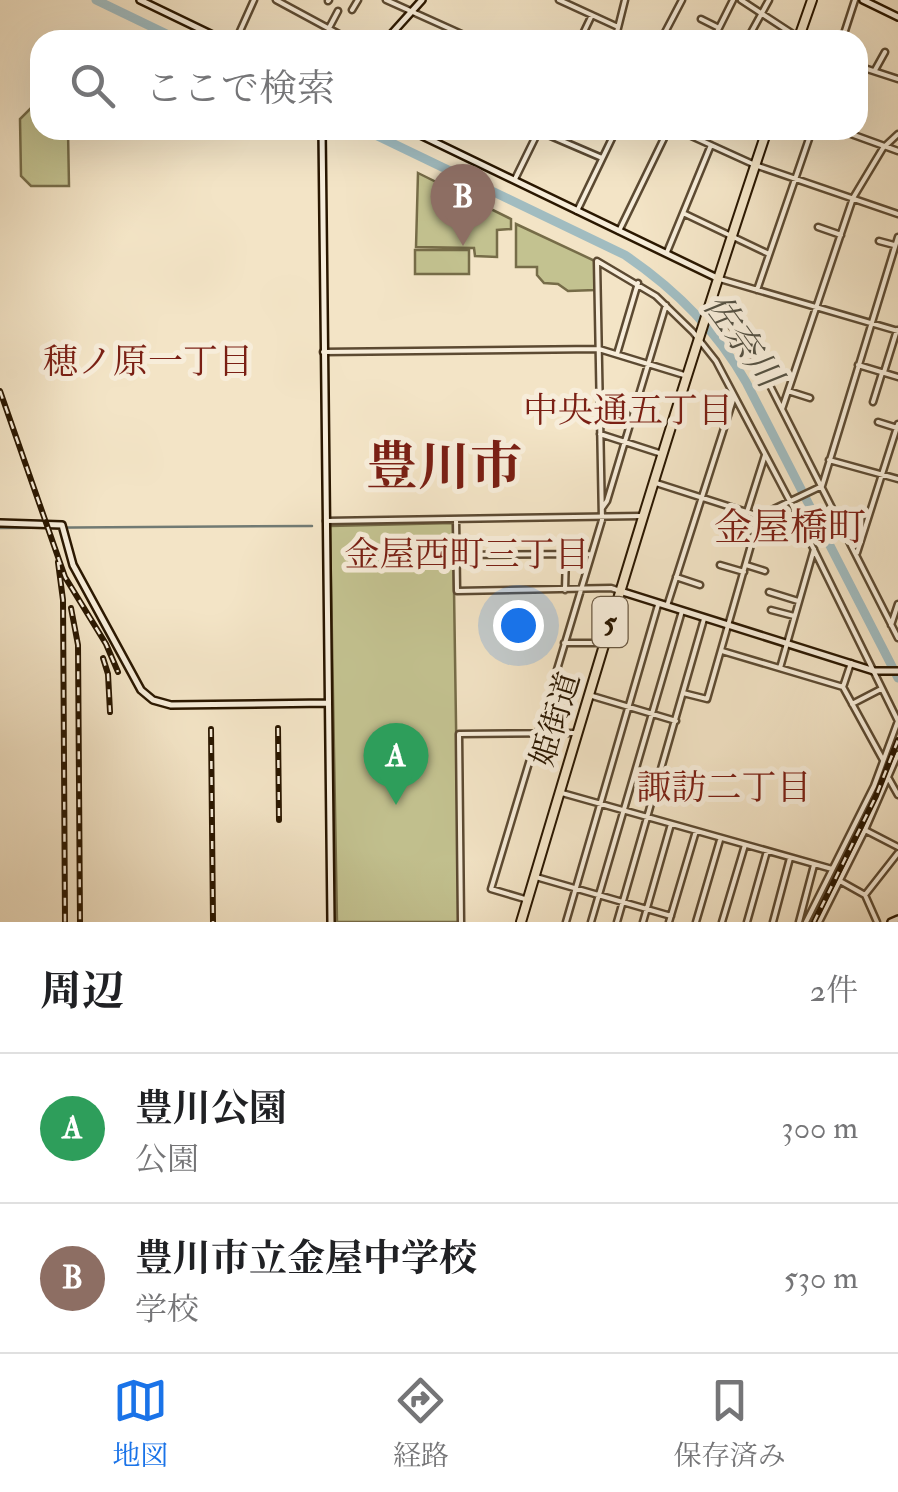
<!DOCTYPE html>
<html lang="ja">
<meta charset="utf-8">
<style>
body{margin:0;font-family:"IM FELL Double Pica","Noto Serif JP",serif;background:#f2f2f2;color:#202124}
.you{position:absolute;left:518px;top:625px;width:35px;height:35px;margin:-25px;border:8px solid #fff;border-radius:50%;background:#1a73e8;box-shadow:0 0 0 15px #1a73e833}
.badge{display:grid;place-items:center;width:65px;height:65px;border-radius:50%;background:#1a73e8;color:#fff;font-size:32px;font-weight:700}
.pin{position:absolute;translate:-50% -82px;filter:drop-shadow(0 2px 5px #0008)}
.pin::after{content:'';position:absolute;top:52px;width:35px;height:30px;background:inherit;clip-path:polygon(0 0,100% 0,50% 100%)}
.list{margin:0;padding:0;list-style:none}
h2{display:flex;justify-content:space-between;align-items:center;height:130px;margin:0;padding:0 40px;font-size:42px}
h2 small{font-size:32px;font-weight:400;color:#757577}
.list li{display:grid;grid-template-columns:65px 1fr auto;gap:30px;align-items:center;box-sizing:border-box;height:150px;padding:0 40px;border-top:2px solid #e0e0e0}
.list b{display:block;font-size:38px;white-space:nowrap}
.list p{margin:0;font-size:32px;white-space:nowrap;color:#757577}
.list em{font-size:32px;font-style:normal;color:#757577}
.icon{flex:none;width:55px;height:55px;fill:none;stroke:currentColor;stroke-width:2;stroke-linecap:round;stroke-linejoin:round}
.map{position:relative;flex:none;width:898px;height:922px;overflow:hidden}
.search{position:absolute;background:#fff;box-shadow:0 10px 40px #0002;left:30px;right:30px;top:30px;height:110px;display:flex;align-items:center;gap:25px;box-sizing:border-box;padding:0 35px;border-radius:30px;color:#757577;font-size:38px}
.sheet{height:430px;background:#fff}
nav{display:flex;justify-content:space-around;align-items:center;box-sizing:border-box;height:140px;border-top:2px solid #e0e0e0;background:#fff;font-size:28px;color:#757577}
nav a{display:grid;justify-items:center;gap:5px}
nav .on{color:#1a73e8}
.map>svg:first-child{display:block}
</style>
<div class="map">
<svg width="898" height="922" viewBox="0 0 898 922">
<rect width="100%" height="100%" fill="#f3e4c6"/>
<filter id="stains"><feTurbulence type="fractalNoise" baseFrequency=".002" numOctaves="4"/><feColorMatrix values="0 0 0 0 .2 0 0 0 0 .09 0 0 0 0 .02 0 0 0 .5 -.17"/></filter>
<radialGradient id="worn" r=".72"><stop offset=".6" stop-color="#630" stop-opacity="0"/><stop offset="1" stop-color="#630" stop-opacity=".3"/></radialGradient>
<path fill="#c3c290" stroke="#766c48" stroke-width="2.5" d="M31 108H40V130H68L69 186H31L21 176 20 119Z
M418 173 511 219V229L497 230V257L475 256 474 248 416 247Z
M516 224 595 261V290L568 291 558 284 544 283 537 275V267H516Z
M415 250H469V274H415Z
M453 523 459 922H337L330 526Z"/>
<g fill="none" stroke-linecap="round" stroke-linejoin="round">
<path stroke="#717a73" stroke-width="2.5" d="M0 528 312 526"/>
<path stroke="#a1bcc0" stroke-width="9" d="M96 0 179 40
M365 130 625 255C675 289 716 329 746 382L898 678"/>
<defs>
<path id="street" d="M276 0 350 40
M386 0 475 40
M559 0 618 27
M741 0 799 38
M328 1 329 0
M352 10 358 0
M701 19 719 28
M329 28 338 11
M666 33 679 40
M616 36 632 40
M236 40 254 0
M580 40 592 15
M615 40 625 0
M661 40 682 0
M713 40 733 0
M747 40 769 0
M842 40 855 0
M858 66 898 79
M875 70 885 52
M858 124 861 115
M678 130 755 165 898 214
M752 130 765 136
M840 130 898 151
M539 131 602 158
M515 179 539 130
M577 211 616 130
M683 213 769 254
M818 227 841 235
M619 231 668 130
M879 241 894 245
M667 252 711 145
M720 279 898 331
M757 290 812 130
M713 301 758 362 898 638
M323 352 599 349 684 375
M617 354 638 283
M858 365 898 377
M884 372 897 330
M788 391 810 398
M873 402 882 373
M782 409 853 198 883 148 898 134
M878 422 897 428
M600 434 662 454
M829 460 898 479
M653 482 759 516 822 486 898 237
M602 508 607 501 666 305
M747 512 765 455
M456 519 457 591 611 588 620 591
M326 521 641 516
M857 553 898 424
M457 555 591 554
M720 565 744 572
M746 565 765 571
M676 577 700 585
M565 590 566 555
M769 592 798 601
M667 606 734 397
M771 610 794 616
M891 625 898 604
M564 643H604
M722 651 843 687 883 760
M780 668 814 549
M843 687 851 663
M683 693 707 699 759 517
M589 695 676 721
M852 704 881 689
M889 779 898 795
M562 793 832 869
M865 830 898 847
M536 877 671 916
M840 881 865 895 877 922
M865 895 898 853
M528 900 491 889 602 520 597 261 656 296 693 332 716 361 793 507 898 721
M461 922 459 734 576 733
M566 922 658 605
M591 922 682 611
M617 922 704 619
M643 922 671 824
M669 922 696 831
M696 922 720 840
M722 922 745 845
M747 922 767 851
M773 922 790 858
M799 922 814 865
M806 922 874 786 898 721
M819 922 865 830 898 754"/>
<path id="secondary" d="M140 0 223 40
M863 0 898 17
M386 40 422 0
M322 130 331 922
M410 130 717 278
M0 523 62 525 73 565 141 690 153 700 171 705 328 703
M620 591 874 671H898
M891 922 898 919"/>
<path id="primary" d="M798 40 812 0
M521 922C600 657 679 392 767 130"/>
</defs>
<use href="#street" stroke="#5c4a32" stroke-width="9"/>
<use href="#secondary" stroke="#2a1700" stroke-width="10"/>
<use href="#primary" stroke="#2a1700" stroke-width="12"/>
<use href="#street" stroke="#f7edda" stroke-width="4"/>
<use href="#secondary" stroke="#f7edda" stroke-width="5"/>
<use href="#primary" stroke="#f3e4c6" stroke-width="8"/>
<defs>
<path id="rail" d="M0 391 65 577 106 644 118 672
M58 562 63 600 65 922
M71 608 78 645 80 922
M103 658 108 674 110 712
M278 728 279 820
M211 729 213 922
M814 922 876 796 898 740"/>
</defs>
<use href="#rail" stroke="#2a1700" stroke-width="6"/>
<use href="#rail" stroke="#f7edda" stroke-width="2.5" stroke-dasharray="8" stroke-linecap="butt"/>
</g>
<g text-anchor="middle" stroke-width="10" stroke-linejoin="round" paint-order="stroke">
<rect fill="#f7edda" stroke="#685741" stroke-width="2.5" x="592.5" y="597" width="35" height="50" rx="8"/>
<g font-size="30" font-weight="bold" fill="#2a1700">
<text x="610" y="632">5</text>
</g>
<g font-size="32" fill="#2a1700" stroke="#f7edda">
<text transform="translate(555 719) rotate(-73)" y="11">姫街道</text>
</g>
<g font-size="35" font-style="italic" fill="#545143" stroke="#f7edda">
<text transform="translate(743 340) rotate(54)" y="12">佐奈川</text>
</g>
<g font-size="35" fill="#7a1f14" stroke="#f7edda">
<text x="148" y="373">穂ノ原一丁目</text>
<text x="628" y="422">中央通五丁目</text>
<text x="467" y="566">金屋西町三丁目</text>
<text x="724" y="799">諏訪二丁目</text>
</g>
<g font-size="38" fill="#7a1f14" stroke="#f7edda">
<text x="790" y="540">金屋橋町</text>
</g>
<g font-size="52" font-weight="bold" fill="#7a1f14" stroke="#f7edda">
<text x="444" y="484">豊川市</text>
</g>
</g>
<rect width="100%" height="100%" filter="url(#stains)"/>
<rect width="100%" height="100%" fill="url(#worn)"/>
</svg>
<div class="you"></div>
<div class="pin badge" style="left:396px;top:805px;background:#2e9e5b">A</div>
<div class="pin badge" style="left:463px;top:246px;background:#8d6e63">B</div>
<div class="search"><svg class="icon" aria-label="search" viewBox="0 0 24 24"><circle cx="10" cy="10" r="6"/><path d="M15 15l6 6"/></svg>ここで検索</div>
</div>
<section class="sheet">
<h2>周辺<small>2件</small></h2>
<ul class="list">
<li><span class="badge" style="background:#2e9e5b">A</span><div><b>豊川公園</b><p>公園</p></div><em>300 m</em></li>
<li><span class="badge" style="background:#8d6e63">B</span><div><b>豊川市立金屋中学校</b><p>学校</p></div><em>530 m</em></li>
</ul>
</section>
<nav>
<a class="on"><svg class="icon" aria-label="map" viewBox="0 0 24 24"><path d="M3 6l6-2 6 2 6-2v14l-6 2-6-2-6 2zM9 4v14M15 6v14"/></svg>地図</a>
<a><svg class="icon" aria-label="directions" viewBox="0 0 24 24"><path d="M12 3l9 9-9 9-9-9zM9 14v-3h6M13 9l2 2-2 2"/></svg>経路</a>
<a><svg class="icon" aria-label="saved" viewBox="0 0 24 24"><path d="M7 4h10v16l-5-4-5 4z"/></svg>保存済み</a>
</nav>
